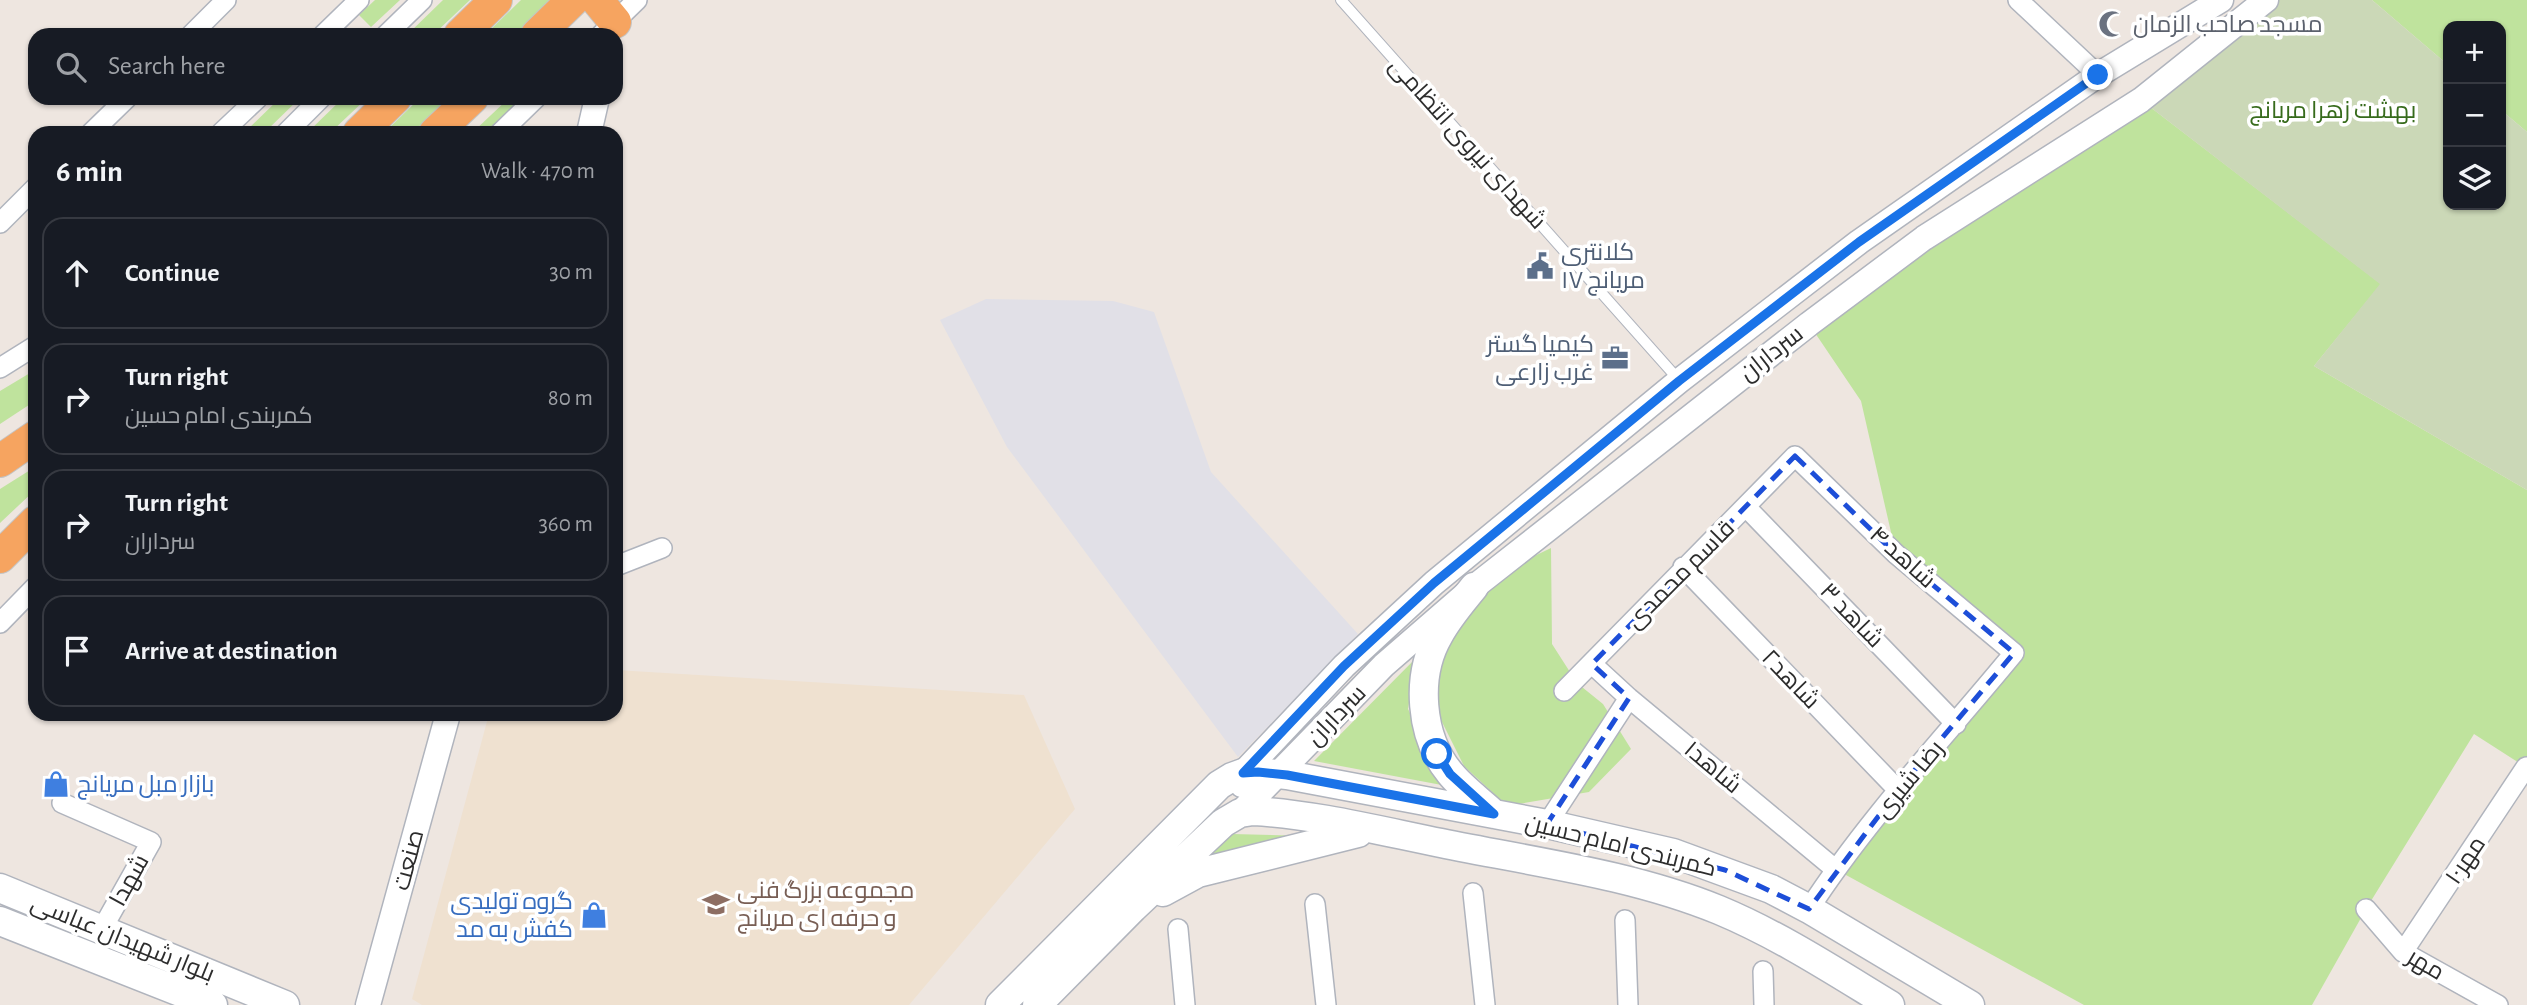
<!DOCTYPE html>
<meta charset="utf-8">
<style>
body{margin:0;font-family:"Alegreya Sans",Cairo,sans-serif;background:#242831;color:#f1f3f6}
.controls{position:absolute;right:21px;top:21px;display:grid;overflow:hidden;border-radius:14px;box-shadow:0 2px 5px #0004}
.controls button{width:63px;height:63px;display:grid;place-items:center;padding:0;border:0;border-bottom:2px solid #363941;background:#171b24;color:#f1f3f6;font:35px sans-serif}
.stop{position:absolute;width:21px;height:21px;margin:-16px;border:5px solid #1a73e8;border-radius:50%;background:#fff}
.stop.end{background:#1a73e8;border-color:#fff;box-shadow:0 2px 7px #0008}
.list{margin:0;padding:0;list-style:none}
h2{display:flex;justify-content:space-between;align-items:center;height:91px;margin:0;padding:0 28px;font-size:30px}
h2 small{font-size:23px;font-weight:400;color:#9ea1a6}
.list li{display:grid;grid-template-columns:46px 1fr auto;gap:21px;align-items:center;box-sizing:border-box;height:112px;margin:0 14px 14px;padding:0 14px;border:2px solid #363941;border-radius:21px}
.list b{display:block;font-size:26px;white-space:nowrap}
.list p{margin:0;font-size:23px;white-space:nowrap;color:#9ea1a6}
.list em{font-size:23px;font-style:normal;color:#9ea1a6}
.icon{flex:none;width:38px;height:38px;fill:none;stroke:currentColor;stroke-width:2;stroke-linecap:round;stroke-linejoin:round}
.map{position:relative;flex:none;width:2527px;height:1005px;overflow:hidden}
.search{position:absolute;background:#171b24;box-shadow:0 2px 5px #0004;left:28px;top:28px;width:595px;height:77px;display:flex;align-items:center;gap:18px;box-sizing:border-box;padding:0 24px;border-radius:21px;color:#9ea1a6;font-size:26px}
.panel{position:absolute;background:#171b24;box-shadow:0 2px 5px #0004;left:28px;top:126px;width:595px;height:595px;border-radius:21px}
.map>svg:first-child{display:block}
</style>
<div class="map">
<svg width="2527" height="1005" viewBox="0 0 2527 1005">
<rect width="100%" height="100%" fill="#eee6e0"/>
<path fill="#e1e0e7" d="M986 299 1113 301 1154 312 1211 472 1358 634 1238 757 1007 447 940 320Z"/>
<path fill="#efe1d0" d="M616 670 1024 695 1075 809 909 1005H422L412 999 489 714H616Z"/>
<path fill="#bfe39d" d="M375 0H400L371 27 359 15Z
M443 0H470L433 35H407Z
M521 0H552L515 35H485Z
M2372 0H2527V132L2501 110V26H2448V65Z
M280 98H300L264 133H244Z
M343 98H367L330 133H307Z
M420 98H449L412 133H384Z
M509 98H530L493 133H472Z
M2141 100 2381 284 2314 366 2527 490V768L2474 734 2366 909 2312 1005H2084L1835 869 2014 653 1896 554 1861 401 1809 324Z
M35 370V401L0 424V391Z
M35 467V490L0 523V489Z
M1551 548 1552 644 1577 683 1603 704 1631 749 1589 792 1507 806 1464 766 1441 720 1435 685 1448 643 1487 579Z
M1417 657 1408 709 1447 786 1314 761Z
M1232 834 1309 836 1190 867Z"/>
<path fill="#cbd8b7" d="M2266 0H2372L2448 65V205H2501V110L2527 132V490L2314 366 2380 284 2141 100Z"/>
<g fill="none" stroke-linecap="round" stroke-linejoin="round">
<defs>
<path id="service" d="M1341 0 1678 379"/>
<path id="minor" d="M2018 0 2098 75
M191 35 226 0
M323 35 359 0
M386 35 422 0
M601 35 637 0
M91 133 127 98
M221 133 258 98
M286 133 321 98
M500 133 536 98
M0 223 35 188
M0 368 35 346
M1746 507 1956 724
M616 566 662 548
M1683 567 1898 790
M0 623 35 587
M1592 664 1629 698 1835 869
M1564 691 1795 456 1896 554 2014 653C1945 737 1869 817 1809 909
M62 803 151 842 102 929
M1547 824 1629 698
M1473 893 1485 1005
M1315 904 1326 1005
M2366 909 2403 952 2498 1005
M1625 920 1628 1005
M1178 929 1185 1005
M2403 952 2526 767
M1763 971 1764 1005"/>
<path id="tertiary" d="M589 133 597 98
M1242 785 1243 773 1344 666 1434 583 1679 381 1859 242 2098 75 2221 0
M1240 813 1384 665 1474 587 1809 324 1924 238 2141 100 2266 0
M368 1005 448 714"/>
<path id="secondary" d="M1474 587C1462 602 1448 618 1439 635 1415 676 1420 737 1450 773 1462 788 1479 800 1494 814
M0 888 285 1005
M1163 892 1198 873 1358 833
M0 921 213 1005
M1000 1005 1219 785 1232 777 1243 773 1258 772 1287 775 1547 824 1673 853 1771 889 1809 909 1970 1005
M1037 1005 1133 908 1223 823 1240 813 1253 811C1313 814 1381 831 1441 843 1533 862 1631 874 1719 910 1779 935 1834 971 1890 1005"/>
<path id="trunk" d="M597 0 615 22
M460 35 496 0
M537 35 573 0
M359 133 395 98
M435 133 472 98
M0 461 35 437
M0 557 35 522"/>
</defs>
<use href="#service" stroke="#b0b4bd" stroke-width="12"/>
<use href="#minor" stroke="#b0b4bd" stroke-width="22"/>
<use href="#tertiary" stroke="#b0b4bd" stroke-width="27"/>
<use href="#secondary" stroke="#b0b4bd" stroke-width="31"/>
<use href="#trunk" stroke="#c4c4c4" stroke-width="34"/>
<use href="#service" stroke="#fff" stroke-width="10"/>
<use href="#minor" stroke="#fff" stroke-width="19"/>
<use href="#tertiary" stroke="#fff" stroke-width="24"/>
<use href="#secondary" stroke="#fff" stroke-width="28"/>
<use href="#trunk" stroke="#f6a460" stroke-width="32"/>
</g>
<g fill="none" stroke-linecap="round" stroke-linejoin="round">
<path stroke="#1a73e8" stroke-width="9" d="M1437 754 1450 774 1494 814 1287 775 1258 772 1243 773 1344 666 1434 583 1679 381 1859 242 2098 75"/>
</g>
<path fill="none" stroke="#1d4ed8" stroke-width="5" stroke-dasharray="14 9" stroke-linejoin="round" d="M1795 456 1896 554 2014 653 1898 790 1809 909 1725 870 1547 824 1629 698 1592 664Z"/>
<defs>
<symbol id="mosque-bare" viewBox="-9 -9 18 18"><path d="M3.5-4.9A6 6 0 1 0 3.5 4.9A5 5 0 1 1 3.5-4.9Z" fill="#6b7280" stroke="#fff" stroke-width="2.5" paint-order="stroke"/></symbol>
<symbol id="civic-bare" viewBox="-9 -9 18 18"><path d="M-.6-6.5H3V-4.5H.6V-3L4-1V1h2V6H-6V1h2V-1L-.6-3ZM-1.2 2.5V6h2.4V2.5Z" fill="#5c6f8a" stroke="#fff" stroke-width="2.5" paint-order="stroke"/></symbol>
<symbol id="office-bare" viewBox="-9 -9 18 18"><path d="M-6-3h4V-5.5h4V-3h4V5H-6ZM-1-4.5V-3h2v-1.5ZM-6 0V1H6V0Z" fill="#5c6f8a" stroke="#fff" stroke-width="2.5" paint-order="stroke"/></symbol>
<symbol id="shop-bare" viewBox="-9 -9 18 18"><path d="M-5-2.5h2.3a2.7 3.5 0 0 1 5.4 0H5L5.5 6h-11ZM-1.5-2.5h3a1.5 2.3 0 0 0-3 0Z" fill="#3f7fe0" stroke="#fff" stroke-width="2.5" paint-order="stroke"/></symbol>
<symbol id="school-bare" viewBox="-9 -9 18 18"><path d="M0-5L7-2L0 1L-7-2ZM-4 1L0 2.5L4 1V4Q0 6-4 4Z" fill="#8d6e63" stroke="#fff" stroke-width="2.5" paint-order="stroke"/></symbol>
</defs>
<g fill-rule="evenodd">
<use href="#mosque-bare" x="2093" y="5" width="38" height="38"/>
<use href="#civic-bare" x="1521" y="247" width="38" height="38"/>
<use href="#office-bare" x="1596" y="339" width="38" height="38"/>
<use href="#shop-bare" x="37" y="765" width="38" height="38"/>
<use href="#school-bare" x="697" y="885" width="38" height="38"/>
<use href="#shop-bare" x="575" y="896" width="38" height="38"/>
</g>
<g text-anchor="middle" stroke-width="7" stroke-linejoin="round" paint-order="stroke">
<g font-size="24" fill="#5b616d" stroke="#fff" text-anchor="start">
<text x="2133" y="32">مسجد صاحب الزمان</text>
</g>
<g font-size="24" fill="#376b1c" stroke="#fff">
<text x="2333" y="118">بهشت زهرا مریانج</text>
</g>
<g font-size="24" fill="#2d2d2d" stroke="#fff">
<text transform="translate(1468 143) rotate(48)" y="8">شهدای نیروی انتظامی</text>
<text transform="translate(1771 353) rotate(-38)" y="8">سرداران</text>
<text transform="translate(1903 557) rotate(42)" y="8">شاهد ۴</text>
<text transform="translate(1680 574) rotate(-45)" y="8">قاسم محمدی</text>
<text transform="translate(1852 615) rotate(46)" y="8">شاهد ۳</text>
<text transform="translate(1791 679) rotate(46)" y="8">شاهد۲</text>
<text transform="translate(1336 715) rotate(-46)" y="8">سرداران</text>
<text transform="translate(1713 767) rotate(40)" y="8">شاهد۱</text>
<text transform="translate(1909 779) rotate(-50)" y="8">رضا شیری</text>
<text transform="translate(1621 845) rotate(14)" y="8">کمربندی امام حسین</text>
<text transform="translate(408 860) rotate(-75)" y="8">صنعت</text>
<text transform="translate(2465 860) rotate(-56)" y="8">مهر۱۰</text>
<text transform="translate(129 880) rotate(-61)" y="8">شهدا</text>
<text transform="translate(123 938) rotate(22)" y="8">بلوار شهیدان عباسی</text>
<text transform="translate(2426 964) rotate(31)" y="8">مهر</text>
</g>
<g font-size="24" fill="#4e5e75" stroke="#fff" text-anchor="start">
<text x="1561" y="260">کلانتری<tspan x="1561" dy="28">۱۷ مریانج</tspan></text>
<text x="1594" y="352" text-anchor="end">کیمیا گستر<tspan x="1594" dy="28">غرب زارعی</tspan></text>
</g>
<g font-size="24" fill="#366cbe" stroke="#fff" text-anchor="start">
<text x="77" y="792">بازار مبل مریانج</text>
<text x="573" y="909" text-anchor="end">گروه تولیدی<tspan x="573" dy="28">کفش به مد</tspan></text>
</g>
<g font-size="24" fill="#785e54" stroke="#fff" text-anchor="start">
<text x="737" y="898">مجموعه بزرگ فنی<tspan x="737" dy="28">و حرفه ای مریانج</tspan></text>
</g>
</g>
</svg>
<div class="controls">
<button>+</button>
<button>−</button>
<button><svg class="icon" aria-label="layers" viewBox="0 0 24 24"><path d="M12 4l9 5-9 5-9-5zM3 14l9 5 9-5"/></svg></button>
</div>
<div class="stop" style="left:1437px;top:754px"></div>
<div class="stop end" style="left:2098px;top:75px"></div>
<div class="search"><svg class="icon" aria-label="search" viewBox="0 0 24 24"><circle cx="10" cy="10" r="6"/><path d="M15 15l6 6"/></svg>Search here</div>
<section class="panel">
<h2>6 min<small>Walk · 470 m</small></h2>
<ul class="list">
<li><svg class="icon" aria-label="ahead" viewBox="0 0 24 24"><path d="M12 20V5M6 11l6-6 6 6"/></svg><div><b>Continue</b></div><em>30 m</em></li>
<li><svg class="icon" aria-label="right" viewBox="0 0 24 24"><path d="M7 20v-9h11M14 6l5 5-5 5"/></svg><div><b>Turn right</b><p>کمربندی امام حسین</p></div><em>80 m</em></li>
<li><svg class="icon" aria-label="right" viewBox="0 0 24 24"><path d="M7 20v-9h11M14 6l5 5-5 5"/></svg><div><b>Turn right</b><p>سرداران</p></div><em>360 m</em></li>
<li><svg class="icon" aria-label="arrive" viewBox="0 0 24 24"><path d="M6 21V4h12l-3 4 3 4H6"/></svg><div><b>Arrive at destination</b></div></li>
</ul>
</section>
</div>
